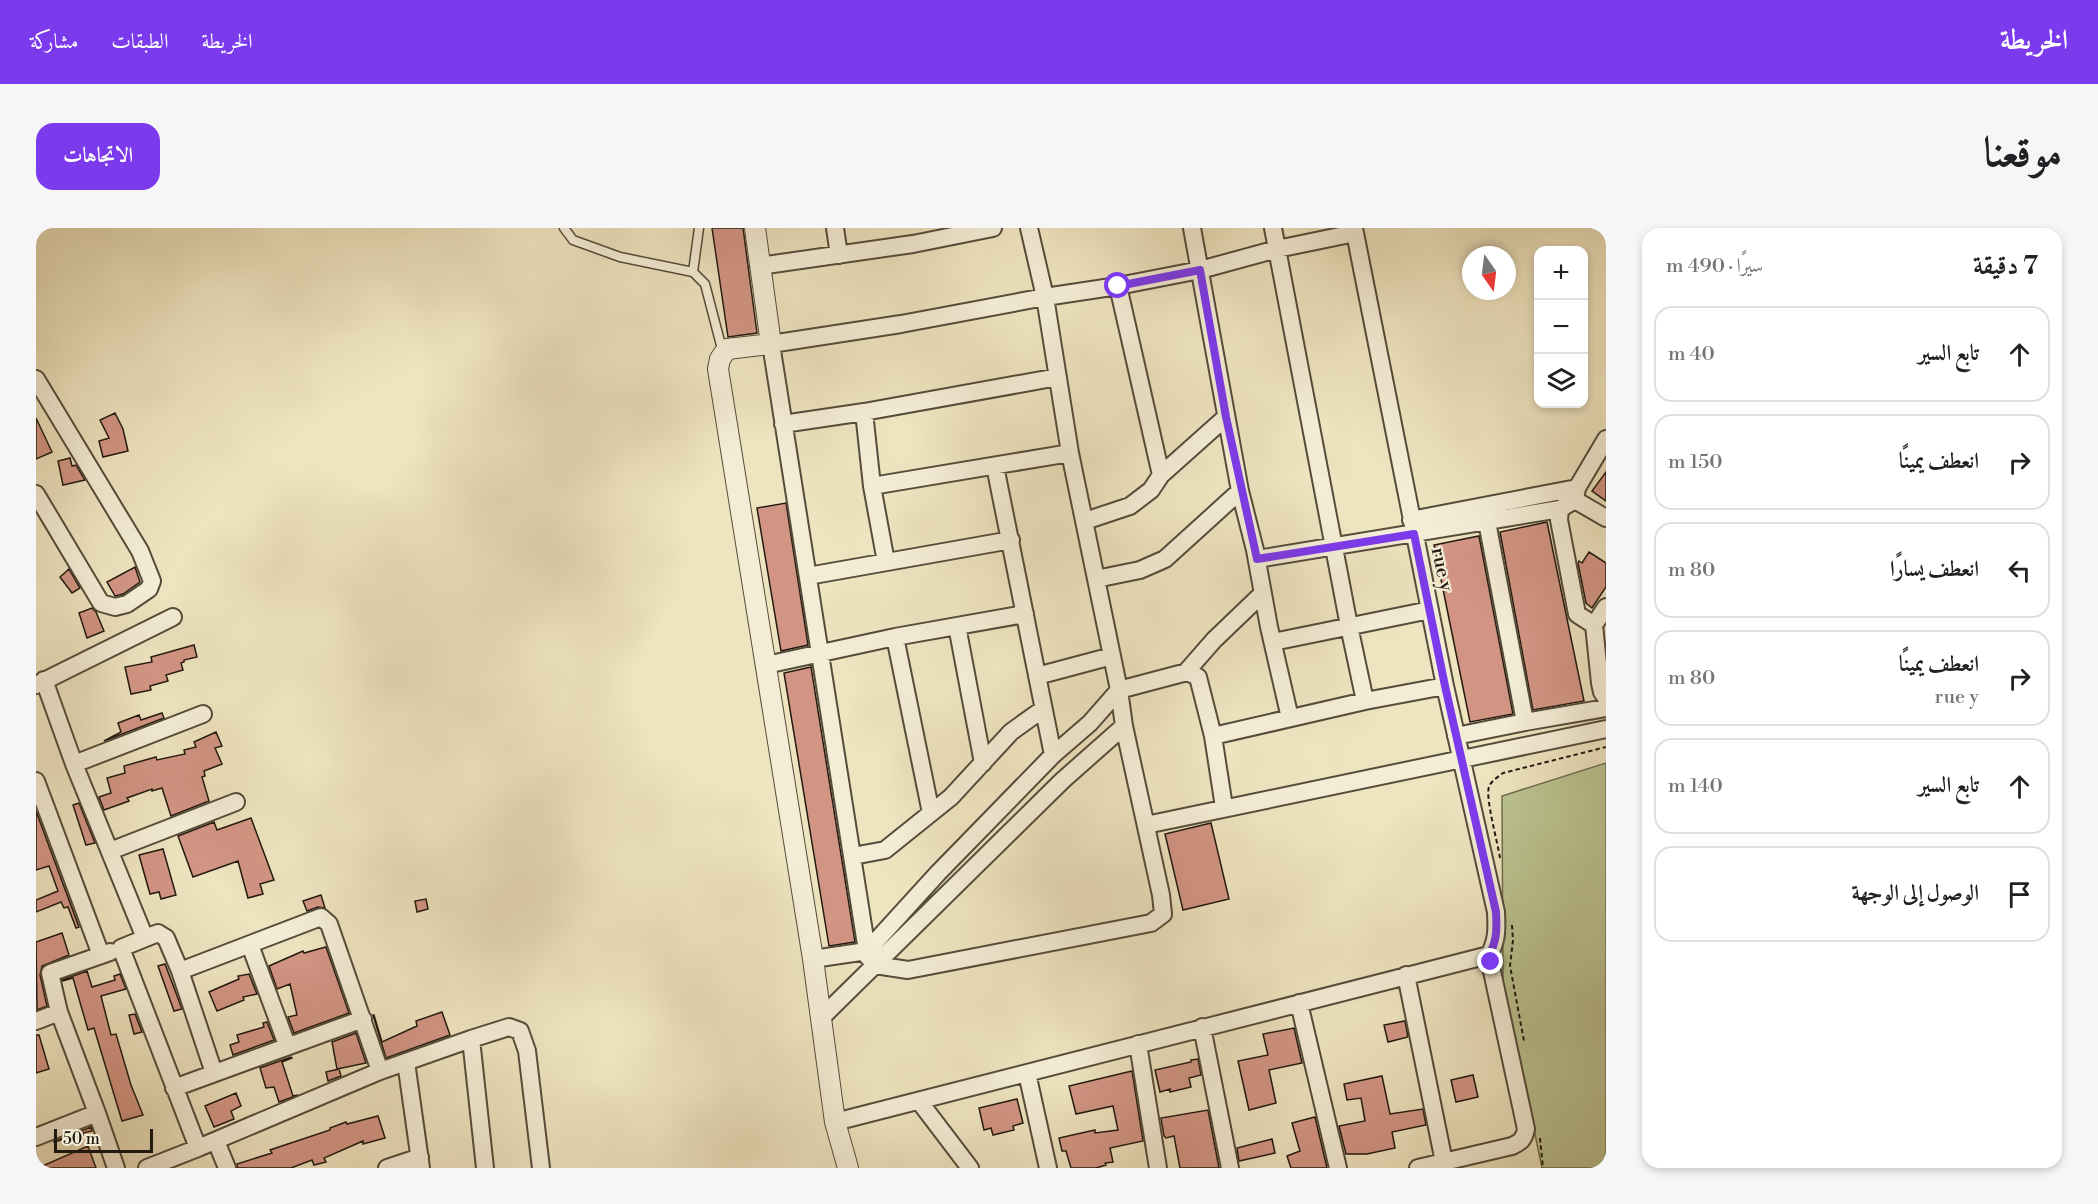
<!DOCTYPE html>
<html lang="ar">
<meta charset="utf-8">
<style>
body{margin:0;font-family:"Libre Bodoni",Amiri,serif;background:#f6f6f6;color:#202124;direction:rtl}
.controls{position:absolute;right:18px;top:18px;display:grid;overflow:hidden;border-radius:12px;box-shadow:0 3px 9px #0003}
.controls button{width:54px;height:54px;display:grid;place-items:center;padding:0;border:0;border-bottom:2px solid #e0e0e0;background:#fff;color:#202124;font:30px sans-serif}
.compass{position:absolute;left:1426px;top:18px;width:54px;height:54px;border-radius:50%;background:#fff;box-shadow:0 3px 9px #0003;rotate:166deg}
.scale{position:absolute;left:18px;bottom:15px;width:99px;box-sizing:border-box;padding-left:6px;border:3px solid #22190f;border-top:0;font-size:16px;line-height:21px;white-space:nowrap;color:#22190f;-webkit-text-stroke:4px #f4edd6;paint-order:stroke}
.stop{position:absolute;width:18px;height:18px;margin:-14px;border:4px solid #7c3aed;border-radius:50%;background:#fff}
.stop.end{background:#7c3aed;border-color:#fff;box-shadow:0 2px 6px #0008}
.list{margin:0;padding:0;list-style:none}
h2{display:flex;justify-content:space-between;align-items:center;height:78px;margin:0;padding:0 24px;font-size:26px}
h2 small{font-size:20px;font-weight:400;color:#757577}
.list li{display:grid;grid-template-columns:39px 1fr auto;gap:18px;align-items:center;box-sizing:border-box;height:96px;margin:0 12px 12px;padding:0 12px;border:2px solid #e0e0e0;border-radius:18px}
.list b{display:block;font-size:22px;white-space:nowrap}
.list p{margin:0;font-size:20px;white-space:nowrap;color:#757577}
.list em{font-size:20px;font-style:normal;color:#757577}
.icon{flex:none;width:33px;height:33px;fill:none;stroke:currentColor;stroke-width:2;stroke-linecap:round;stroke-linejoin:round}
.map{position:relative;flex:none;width:1570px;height:940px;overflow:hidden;direction:ltr;border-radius:18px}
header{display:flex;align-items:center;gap:36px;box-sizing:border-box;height:84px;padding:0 30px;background:#7c3aed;color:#fff}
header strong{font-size:28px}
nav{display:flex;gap:33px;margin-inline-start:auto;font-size:21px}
.intro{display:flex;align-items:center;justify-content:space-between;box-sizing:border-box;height:144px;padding:0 36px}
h1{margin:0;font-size:42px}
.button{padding:15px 27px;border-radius:18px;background:#7c3aed;color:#fff;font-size:21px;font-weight:700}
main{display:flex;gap:36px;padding:0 36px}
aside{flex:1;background:#fff;border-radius:18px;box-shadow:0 3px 9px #0003}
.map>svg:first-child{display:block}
</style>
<header>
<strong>الخريطة</strong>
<nav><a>الخريطة</a><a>الطبقات</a><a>مشاركة</a></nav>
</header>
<div class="intro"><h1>موقعنا</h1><a class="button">الاتجاهات</a></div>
<main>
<aside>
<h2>7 دقيقة<small>سيرًا · 490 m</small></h2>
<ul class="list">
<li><svg class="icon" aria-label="ahead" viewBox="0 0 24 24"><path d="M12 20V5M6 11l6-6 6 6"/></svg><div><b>تابع السير</b></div><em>40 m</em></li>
<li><svg class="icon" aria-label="right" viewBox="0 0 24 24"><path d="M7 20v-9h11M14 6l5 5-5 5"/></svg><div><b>انعطف يمينًا</b></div><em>150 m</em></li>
<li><svg class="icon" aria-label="left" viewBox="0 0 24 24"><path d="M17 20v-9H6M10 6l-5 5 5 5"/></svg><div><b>انعطف يسارًا</b></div><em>80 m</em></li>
<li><svg class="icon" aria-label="right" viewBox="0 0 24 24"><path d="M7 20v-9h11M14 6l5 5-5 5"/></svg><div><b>انعطف يمينًا</b><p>rue y</p></div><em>80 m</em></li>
<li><svg class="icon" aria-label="ahead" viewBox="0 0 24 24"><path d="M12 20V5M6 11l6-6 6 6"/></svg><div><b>تابع السير</b></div><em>140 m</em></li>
<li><svg class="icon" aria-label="arrive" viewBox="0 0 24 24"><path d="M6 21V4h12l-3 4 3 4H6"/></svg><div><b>الوصول إلى الوجهة</b></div></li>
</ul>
</aside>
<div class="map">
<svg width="1570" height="940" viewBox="0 0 1570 940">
<rect width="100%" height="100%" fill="#eee4c0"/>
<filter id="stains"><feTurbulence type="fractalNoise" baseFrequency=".00333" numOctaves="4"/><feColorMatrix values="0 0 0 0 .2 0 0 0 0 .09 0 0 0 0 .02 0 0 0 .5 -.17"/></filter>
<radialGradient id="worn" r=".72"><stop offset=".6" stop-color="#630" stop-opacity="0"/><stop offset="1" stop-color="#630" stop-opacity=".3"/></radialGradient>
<path fill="#bbc390" stroke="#6e6e50" stroke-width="1.5" d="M1570 535V940H1506L1467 753 1466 568Z"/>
<path fill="#d29584" stroke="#22190f" stroke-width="1.5" d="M676 0H707L721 105 692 109Z
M79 185 87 201 92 223 67 229 63 213 73 210 64 192Z
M0 190 16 224 0 231Z
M34 230 36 238 40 237 49 252 27 257 22 233Z
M1570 244V273L1556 263Z
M750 275 772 417 745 423 721 280Z
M1511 294 1548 473 1497 482 1464 304Z
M1443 308 1477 486 1434 494 1398 317Z
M1553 324 1570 335V359L1556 380 1550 375 1542 335 1543 333 1546 335Z
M99 339 104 354 87 366 79 368 71 354Z
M33 341 44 360 36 365 24 349Z
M56 380 60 384 68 403 51 410 43 385Z
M158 417 161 429 148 432V434L145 435 147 442 130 447 132 453 114 458 115 462 95 466 89 439 116 434 115 429Z
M775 439 819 714 793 718 748 445Z
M126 485 128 490 68 513 85 504 82 495 103 487 105 492Z
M180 504 186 518 179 520 186 536 168 543 169 548 166 549 173 573 135 588 126 560 116 563V561L91 570 93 573 68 582 63 569 75 565 71 550 89 545 88 538 120 529 121 532 149 526 148 522 160 519 158 514Z
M43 575 59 615 50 617 37 577Z
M0 583 43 699 40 700 32 679 28 680 25 674 0 684V672L22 663 13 638 0 642Z
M215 590 238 652 224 656 227 666 212 670 202 633 157 649 142 608 178 594 181 602Z
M1175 595 1193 671 1147 682 1129 606Z
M127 621 140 667 125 671 123 664 114 666 103 627Z
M285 667 289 680 282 679 271 683 267 673Z
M390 671 392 681 381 684 379 673Z
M26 705 33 727 6 738 4 747 11 778 1 782 0 714Z
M290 719 313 785 258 805 252 789 261 787 254 756 241 761 233 738 267 723 268 725Z
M129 736 146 781 138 783 122 738Z
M51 743 56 759 79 752 78 748 84 746 90 761 65 768 75 807 80 806 95 857 107 887 86 893 58 800 52 802 37 750 27 753 26 752Z
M213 746 221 766 207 769 208 772 181 783 173 764 203 751 202 748Z
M406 784 414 807 350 830 337 787H338L346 814 381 798 380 793Z
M99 786 106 804 98 806 93 787Z
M1369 793 1372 809 1352 814 1348 797Z
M231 794 238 812 197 827 194 817 203 814 201 807 228 799 227 795Z
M1258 800 1266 835 1233 842 1240 875 1213 882 1202 833 1232 827 1227 806Z
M320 805 330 835 301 841 296 814Z
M0 807H3L13 841 0 845Z
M255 829 256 830 246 834 257 868 262 867 243 874 238 859 230 860 224 840Z
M1162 831 1165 847 1153 850 1155 859 1134 864V861L1124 864 1119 842 1155 834V832Z
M303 841 305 848 292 853 290 844Z
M1096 843 1107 913 1074 920 1077 934 1069 935 1070 937 1060 940H1035L1030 923H1026L1023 910 1059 902V905L1082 902 1077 878 1040 886 1033 858Z
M1437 847 1442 869 1420 874 1415 852Z
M1346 848 1354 886 1387 881 1390 897 1356 904 1359 920 1331 926H1310L1303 898 1329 893 1325 870 1311 872 1308 856Z
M200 865 205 878 195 883 198 891 178 899 169 878Z
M981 871 987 895 977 898 978 902 957 907 955 900 948 902 943 880Z
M1172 882 1183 940H1144L1138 908 1130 910 1128 908 1125 890Z
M342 888 349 910 327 916V913L288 930 290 934 278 937 276 932 255 940H201V936L236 925 234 922 294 902V900L310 894 311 896Z
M1279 889 1291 940H1255L1251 928 1264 923 1256 895Z
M55 899 56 903 47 905 48 907 17 914Z
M1236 911 1239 925 1203 933 1201 920Z
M52 918 60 940H2Z"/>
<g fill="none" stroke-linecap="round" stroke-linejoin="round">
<defs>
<path id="service" d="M528 0 537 12 584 29 657 44 669 56 687 125
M657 44 663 0"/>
<path id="minor" d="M799 0 803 27
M1156 0 1204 263 1219 322 1233 399 1254 490
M1237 0 1313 398 1329 473
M723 38 877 16 957 0
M1082 58 1125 247
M0 151 104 323 116 353 113 361 91 376 79 379 65 375 0 266
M828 184 836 258 850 334
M747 196 828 184 1022 149
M1570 211 1541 260 1539 272 1524 281 1523 292 1541 386 1558 397 1564 455 1566 464 1570 470
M959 238 1017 527
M836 258 1034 225
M1539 272 1570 290
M1448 278 1489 494
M1375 292 1541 260
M1049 293 1094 278 1115 262 1125 247 1190 189
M1221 331 1524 281
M772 348 975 312
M1060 351 1104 342 1129 331 1204 263
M1558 397 1570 379
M921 398 947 535
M859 409 895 585
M1237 414 1394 382
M730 437 859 409 989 386
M1150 444 1178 412 1227 365
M1001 448 1076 428
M8 452 38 536 109 710
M0 457 137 389
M1409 458 1460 684C1461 704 1461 712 1452 730
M1177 508 1329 473 1409 458 1318 0
M1420 508 1489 494 1570 480
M38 536 167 486
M0 553 65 727
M1110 597 1570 501
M74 623 200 574
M817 628 849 622 915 569 975 504 1007 481
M214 717 251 817
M831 723 735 116 865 96 1009 69 1082 58 1164 42 1241 21 1319 5
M828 724 839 737 872 742 1115 695 1127 686 1125 667 1088 498 1083 462 1034 225 1009 69 993 0
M777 731 831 723 902 645 1017 527 1054 495 1083 462 1151 444 1162 449 1177 508 1188 579
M144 743 285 689 293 696 344 843
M1370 747 1408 934
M1263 775 1302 940
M23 784 61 885
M785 790 1027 552 1088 498
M0 793 23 784 14 745 74 724
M1166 799 1194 940
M435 811 473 799 484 803 491 823 505 940
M1102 816 1122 940
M370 834 385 940
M991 845 1012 940
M138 860 327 791
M883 873 934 940
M799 894 1449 728 1454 734 1490 901C1488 911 1485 914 1476 918L1382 940
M0 909 61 885 80 940
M180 913 191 940
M162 920 85 720 122 705 130 710 144 743 178 845
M111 940 162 920 344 843 435 811 449 940
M351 940 384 929"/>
<path id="tertiary" d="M719 0 735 116 691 121 684 131 682 141 777 731 799 894 812 940"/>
</defs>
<use href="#service" stroke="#554c3b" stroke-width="11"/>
<use href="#minor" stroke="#554c3b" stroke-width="20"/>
<use href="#tertiary" stroke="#554c3b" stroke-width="22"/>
<path stroke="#22190f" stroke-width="2" stroke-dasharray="4.5 3" stroke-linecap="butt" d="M1464 630C1462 616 1449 569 1453 559 1455 553 1462 549 1467 545L1570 519
M1476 697 1477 712 1474 738 1488 813
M1504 910 1507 940"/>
<use href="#service" stroke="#f4edd6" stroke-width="8"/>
<use href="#minor" stroke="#f4edd6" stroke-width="16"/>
<use href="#tertiary" stroke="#f4edd6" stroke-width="20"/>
</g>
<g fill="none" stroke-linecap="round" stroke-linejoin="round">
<path stroke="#7c3aed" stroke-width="8" d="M1082 58 1164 42 1190 189 1221 331 1378 306 1409 458 1460 684C1461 704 1461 712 1452 730L1455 734"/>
</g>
<g text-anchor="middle" stroke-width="4.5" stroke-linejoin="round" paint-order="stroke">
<g font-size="20" fill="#22190f" stroke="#f4edd6">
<text transform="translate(1407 341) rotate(78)" y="7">rue y</text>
</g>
</g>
<rect width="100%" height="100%" filter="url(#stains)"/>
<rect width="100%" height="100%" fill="url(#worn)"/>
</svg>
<div class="controls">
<button>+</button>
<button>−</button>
<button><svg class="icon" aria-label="layers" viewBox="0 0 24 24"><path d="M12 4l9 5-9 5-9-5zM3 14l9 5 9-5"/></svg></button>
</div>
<svg class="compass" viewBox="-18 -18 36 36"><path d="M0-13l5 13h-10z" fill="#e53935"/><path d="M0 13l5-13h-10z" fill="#757577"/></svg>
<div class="scale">50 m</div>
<div class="stop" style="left:1082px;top:58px"></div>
<div class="stop end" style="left:1455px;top:734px"></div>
</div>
</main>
